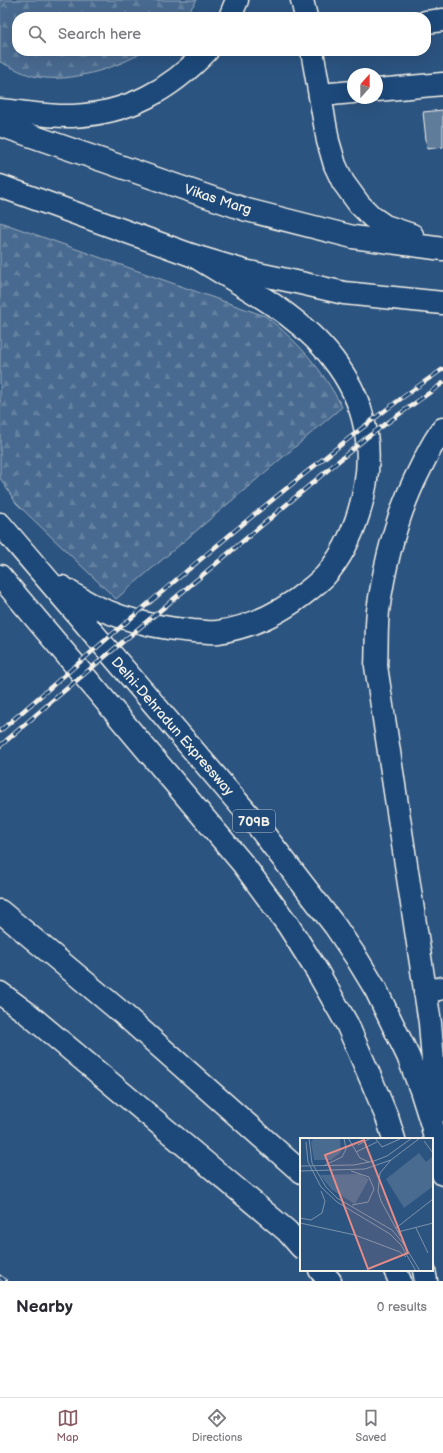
<!DOCTYPE html>
<style>
body{margin:0;font-family:"Balsamiq Sans",sans-serif;background:#f7f7f7;color:#2b2b33}
.compass{position:absolute;left:347px;top:68px;width:36px;height:36px;border-radius:50%;background:#fff;box-shadow:0 4px 16px #0002;rotate:21deg}
.list{margin:0;padding:0;list-style:none}
h2{display:flex;justify-content:space-between;align-items:center;height:52px;margin:0;padding:0 16px;font-size:17px}
h2 small{font-size:13px;font-weight:400;color:#7c7c81}
.icon{flex:none;width:22px;height:22px;fill:none;stroke:currentColor;stroke-width:2;stroke-linecap:round;stroke-linejoin:round}
.map{position:relative;flex:none;width:443px;height:1281px;overflow:hidden}
.search{position:absolute;background:#fff;box-shadow:0 4px 16px #0002;left:12px;right:12px;top:12px;height:44px;display:flex;align-items:center;gap:10px;box-sizing:border-box;padding:0 14px;border-radius:16px;color:#7c7c81;font-size:15px}
.sheet{height:116px;background:#fff}
nav{display:flex;justify-content:space-around;align-items:center;box-sizing:border-box;height:56px;border-top:1px solid #e1e1e2;background:#fff;font-size:11px;color:#7c7c81}
nav a{display:grid;justify-items:center;gap:2px}
nav .on{color:#8a5d65}
.map>svg:first-child{display:block}
</style>
<div class="map">
<svg width="443" height="1281" viewBox="0 0 443 1281">
<defs>
<pattern id="forest-firs" width="22" height="20" patternUnits="userSpaceOnUse"><rect width="22" height="20" fill="#496b90"/><path d="M5 1l3.5 6h-7zM16 11l3.5 6h-7z" fill="#6481a0"/></pattern>
</defs>
<rect width="100%" height="100%" fill="#2c5481"/>
<filter id="ink" filterUnits="userSpaceOnUse"><feTurbulence type="fractalNoise" baseFrequency=".025" numOctaves="2"/><feDisplacementMap in="SourceGraphic" scale="8" xChannelSelector="R" yChannelSelector="G"/><feConvolveMatrix kernelMatrix="1 2 1 2 8 2 1 2 1" color-interpolation-filters="sRGB"/></filter>
<g filter="url(#ink)">
<path fill="url(#forest-firs)" stroke="#9eaebc" d="M0 0H197L185 17H17V51H145C117 68 70 83 38 77 25 75 12 67 0 62Z
M0 222 265 316C299 342 322 369 342 407L116 599 16 503 0 478Z"/>
<path fill="#5e7b9a" stroke="#f4f1e8" d="M443 110V147L427 149 423 112Z"/>
<g fill="none" stroke-linecap="round" stroke-linejoin="round">
<defs>
<path id="minor" d="M426 22 443 20
M377 90 443 84
M320 95 353 92
M425 992 443 988
M0 993 27 1013 287 1231 301 1247
M320 1270 330 1281"/>
<path id="major" d="M302 0 306 17
M312 51 328 141 335 165 343 182 359 204 372 217 385 226 412 235
M0 125 247 210 353 237 443 249
M0 186 194 256 244 271 296 282 344 293 443 303"/>
<path id="highway" d="M230 17 237 0
M0 110C24 112 49 117 73 116 129 113 170 90 207 51
M0 524 253 820 335 926 356 957 376 990 408 1056 421 1090 432 1125 443 1174
M0 576 243 864 288 925 317 971 347 1024 371 1079 388 1120 394 1139
M62 587C101 615 147 627 193 631 201 631 210 633 218 632 252 627 282 612 309 590 314 586 320 581 325 576 341 558 352 535 359 512 375 459 370 411 338 366 303 315 245 288 194 256
M0 911 122 1013 301 1172
M437 1112 430 1023 376 666C377 648 376 629 378 611 385 561 397 513 420 469 427 455 433 441 443 429
M395 1270 400 1281
M424 1270 426 1281"/>
</defs>
<use href="#minor" stroke="#f4f1e8" stroke-width="25"/>
<use href="#major" stroke="#f4f1e8" stroke-width="25"/>
<use href="#highway" stroke="#f4f1e8" stroke-width="25"/>
<use href="#minor" stroke="#1f4a7a" stroke-width="22"/>
<use href="#major" stroke="#1f4a7a" stroke-width="22"/>
<use href="#highway" stroke="#1f4a7a" stroke-width="22"/>
<defs>
<path id="rail" d="M0 731C95 649 189 567 287 488 338 447 388 406 443 369
M0 746 52 701 366 438 443 383
M0 1277 5 1281"/>
</defs>
<use href="#rail" stroke="#f4f1e8" stroke-width="4.5"/>
<use href="#rail" stroke="#1f4a7a" stroke-width="3" stroke-dasharray="9" stroke-linecap="butt"/>
</g>
</g>
<g text-anchor="middle" stroke-width="3" stroke-linejoin="round" paint-order="stroke">
<rect fill="#1f4a7a" stroke="#b4bfc7" stroke-width="1" x="233" y="810" width="42" height="22" rx="3"/>
<g font-size="13" font-weight="bold" fill="#f4f1e8">
<text x="254" y="826">709B</text>
</g>
<g font-size="14" fill="#f4f1e8" stroke="#1f4a7a">
<text transform="translate(218 199) rotate(18)" y="5">Vikas Marg</text>
<text transform="translate(173 726) rotate(49)" y="5">Delhi-Dehradun Expressway</text>
</g>
</g>
<g transform="translate(300 1138)">
<rect width="133" height="133" fill="#2c5481"/>
<path d="M14 0H40L41 14 31 22H14L11 4ZM59 36 69 41 55 66 32 52 20 37Z" fill="#496b90"/>
<path d="M119 15 126 24 133 18 132 49 104 70 86 41Z" fill="#496b90"/>
<path fill="none" stroke="#7c93aa" stroke-width="1" d="M9 0 12 25 26 49 37 60 92 92 103 105 120 133M48 0 60 20 69 24M75 0 82 9 102 0M124 3 133 15M6 4 8 24 21 49 37 64 90 96 101 107 116 133M58 7 71 0M56 14 77 4M91 22 80 35 78 53 81 63 100 98M0 28 54 27 74 23 87 18 112 0M23 28 42 19 46 11 44 0M0 33 65 31 91 22 120 0M51 33 69 39 74 51 68 64 52 67M0 80 11 82 22 75 25 63 21 53M0 85 55 97 100 114 106 119M96 90 133 61M116 90 128 115M98 94 133 85"/>
<path fill="#e58c88" fill-opacity="0.15" stroke="#e58c88" stroke-width="2" d="M64 2 108 115 68 131 25 17Z"/>
<rect width="133" height="133" fill="none" stroke="#f4f1e8" stroke-width="2"/>
</g>
</svg>
<svg class="compass" viewBox="-18 -18 36 36"><path d="M0-13l5 13h-10z" fill="#e53935"/><path d="M0 13l5-13h-10z" fill="#7c7c81"/></svg>
<div class="search"><svg class="icon" aria-label="search" viewBox="0 0 24 24"><circle cx="10" cy="10" r="6"/><path d="M15 15l6 6"/></svg>Search here</div>
</div>
<section class="sheet">
<h2>Nearby<small>0 results</small></h2>
<ul class="list">
</ul>
</section>
<nav>
<a class="on"><svg class="icon" aria-label="map" viewBox="0 0 24 24"><path d="M3 6l6-2 6 2 6-2v14l-6 2-6-2-6 2zM9 4v14M15 6v14"/></svg>Map</a>
<a><svg class="icon" aria-label="directions" viewBox="0 0 24 24"><path d="M12 3l9 9-9 9-9-9zM9 14v-3h6M13 9l2 2-2 2"/></svg>Directions</a>
<a><svg class="icon" aria-label="saved" viewBox="0 0 24 24"><path d="M7 4h10v16l-5-4-5 4z"/></svg>Saved</a>
</nav>
